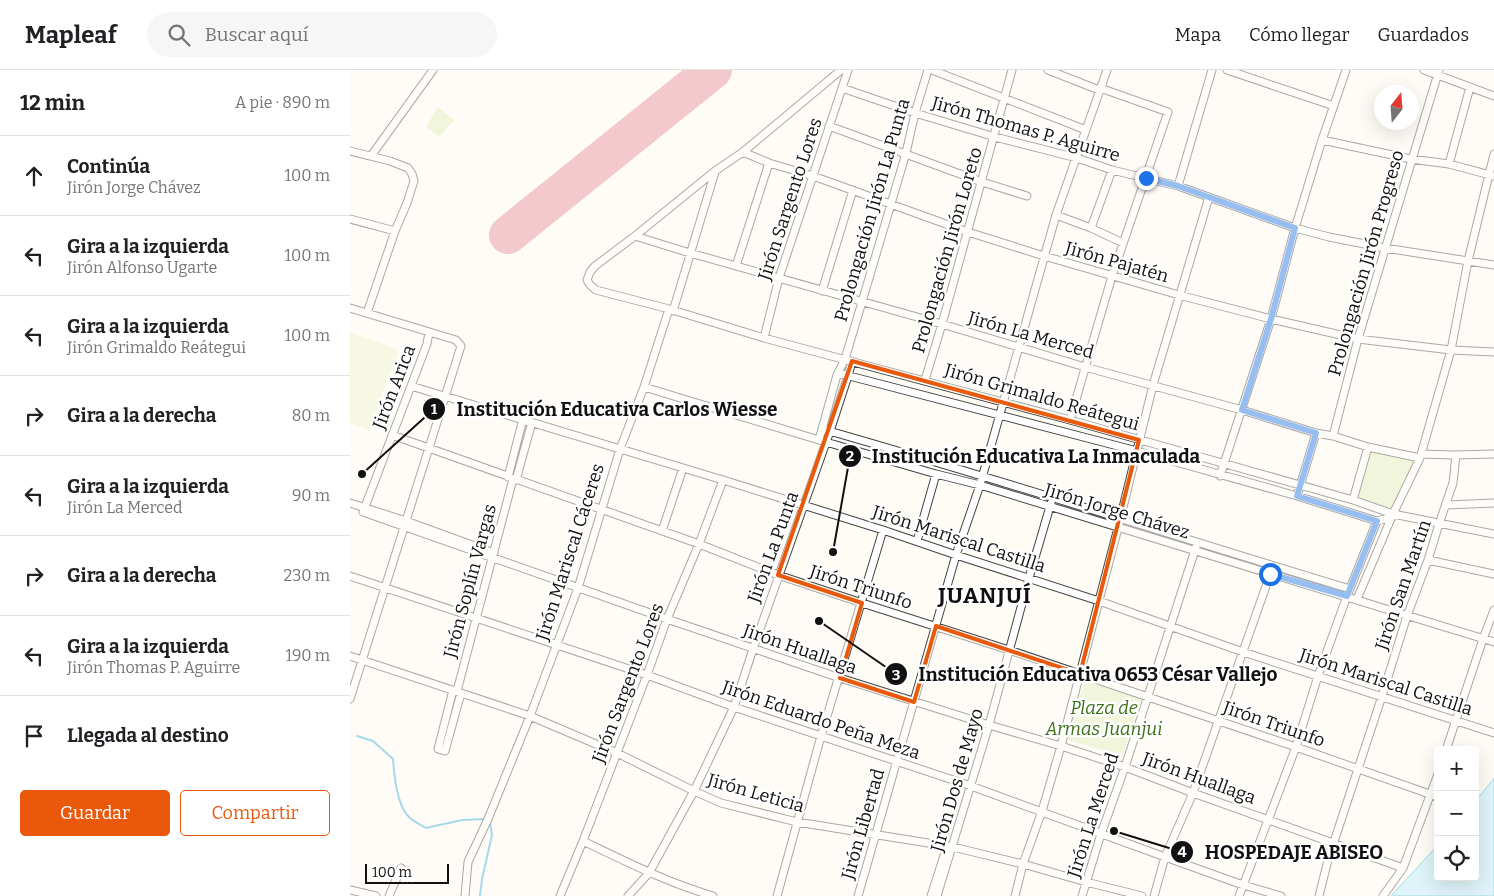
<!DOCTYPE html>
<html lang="es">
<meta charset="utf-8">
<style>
body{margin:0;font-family:Bitter,serif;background:#f6f6f6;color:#202124}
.controls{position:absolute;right:15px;bottom:15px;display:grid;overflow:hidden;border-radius:5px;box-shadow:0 5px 20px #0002}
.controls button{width:45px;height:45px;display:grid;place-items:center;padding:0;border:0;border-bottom:1px solid #e0e0e0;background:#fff;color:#202124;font:25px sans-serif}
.compass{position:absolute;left:1024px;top:15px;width:45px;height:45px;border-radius:50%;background:#fff;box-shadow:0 5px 20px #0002;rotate:17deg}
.scale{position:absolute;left:15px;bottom:12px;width:84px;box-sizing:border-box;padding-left:5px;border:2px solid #111;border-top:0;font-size:14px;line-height:18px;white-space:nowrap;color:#111;-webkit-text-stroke:4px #fff;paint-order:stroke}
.stop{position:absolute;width:15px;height:15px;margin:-11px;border:4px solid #1a73e8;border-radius:50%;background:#fff}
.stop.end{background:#1a73e8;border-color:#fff;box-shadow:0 1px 5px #0008}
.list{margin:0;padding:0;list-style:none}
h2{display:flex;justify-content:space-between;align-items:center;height:65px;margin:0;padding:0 20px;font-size:21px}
h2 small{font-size:16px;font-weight:400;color:#757577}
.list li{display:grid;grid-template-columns:32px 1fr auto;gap:15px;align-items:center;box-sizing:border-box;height:80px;padding:0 20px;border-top:1px solid #e0e0e0}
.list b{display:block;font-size:19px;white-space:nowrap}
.list p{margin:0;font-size:16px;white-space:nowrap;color:#757577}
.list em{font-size:16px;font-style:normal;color:#757577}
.actions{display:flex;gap:10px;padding:15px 20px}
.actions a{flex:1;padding:11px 0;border:1px solid #ea580c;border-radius:5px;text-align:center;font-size:18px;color:#ea580c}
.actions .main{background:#ea580c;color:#fff}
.icon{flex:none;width:28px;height:28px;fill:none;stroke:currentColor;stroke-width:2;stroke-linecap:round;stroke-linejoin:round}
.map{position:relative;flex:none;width:1144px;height:826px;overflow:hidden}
header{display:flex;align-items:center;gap:30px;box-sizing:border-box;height:70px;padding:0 25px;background:#fff;border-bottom:1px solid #e0e0e0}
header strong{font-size:24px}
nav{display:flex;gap:28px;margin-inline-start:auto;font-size:18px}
.search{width:350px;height:45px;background:#f6f6f6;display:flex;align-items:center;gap:12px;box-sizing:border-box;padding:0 18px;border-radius:28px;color:#757577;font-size:19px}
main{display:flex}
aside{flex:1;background:#fff}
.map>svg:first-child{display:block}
</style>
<header>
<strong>Mapleaf</strong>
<div class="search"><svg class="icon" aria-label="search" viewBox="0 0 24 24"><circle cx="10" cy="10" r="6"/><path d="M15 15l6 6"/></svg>Buscar aquí</div>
<nav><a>Mapa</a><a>Cómo llegar</a><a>Guardados</a></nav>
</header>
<main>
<aside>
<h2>12 min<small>A pie · 890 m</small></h2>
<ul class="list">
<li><svg class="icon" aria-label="ahead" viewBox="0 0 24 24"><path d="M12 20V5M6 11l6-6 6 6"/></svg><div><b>Continúa</b><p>Jirón Jorge Chávez</p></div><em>100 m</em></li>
<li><svg class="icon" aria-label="left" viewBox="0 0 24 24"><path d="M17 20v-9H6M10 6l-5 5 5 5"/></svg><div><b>Gira a la izquierda</b><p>Jirón Alfonso Ugarte</p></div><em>100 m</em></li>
<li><svg class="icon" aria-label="left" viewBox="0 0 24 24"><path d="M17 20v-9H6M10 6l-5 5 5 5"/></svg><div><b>Gira a la izquierda</b><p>Jirón Grimaldo Reátegui</p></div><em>100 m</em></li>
<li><svg class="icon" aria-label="right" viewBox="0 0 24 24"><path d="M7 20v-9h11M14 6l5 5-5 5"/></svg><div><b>Gira a la derecha</b></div><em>80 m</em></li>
<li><svg class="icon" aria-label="left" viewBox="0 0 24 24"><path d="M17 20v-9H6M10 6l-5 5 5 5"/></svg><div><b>Gira a la izquierda</b><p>Jirón La Merced</p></div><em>90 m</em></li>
<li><svg class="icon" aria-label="right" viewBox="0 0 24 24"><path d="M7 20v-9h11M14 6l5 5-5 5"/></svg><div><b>Gira a la derecha</b></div><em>230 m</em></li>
<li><svg class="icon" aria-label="left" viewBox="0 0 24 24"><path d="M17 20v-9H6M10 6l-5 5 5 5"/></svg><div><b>Gira a la izquierda</b><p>Jirón Thomas P. Aguirre</p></div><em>190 m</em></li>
<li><svg class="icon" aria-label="arrive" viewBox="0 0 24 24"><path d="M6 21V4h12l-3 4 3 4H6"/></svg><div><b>Llegada al destino</b></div></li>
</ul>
<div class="actions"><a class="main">Guardar</a><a>Compartir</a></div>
</aside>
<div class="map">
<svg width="1144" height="826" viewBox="0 0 1144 826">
<rect width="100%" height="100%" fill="#fffbf5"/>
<path fill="#ddeeba" d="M88 37 104 50 89 67 76 57Z
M1020 382 1064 391 1041 439 1007 428Z
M735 610 791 628 772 687 716 669Z"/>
<path fill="#edf4cd" d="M0 262 49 280 19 360 0 353Z"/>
<path fill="#b5ecfb" stroke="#35b2d8" d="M1144 708V826H1041L1088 775V807H1125V732Z"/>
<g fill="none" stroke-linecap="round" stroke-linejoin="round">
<path stroke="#35b2d8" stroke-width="2" d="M7 666 23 671 43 689C44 704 47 736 59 747 64 752 71 755 76 758L112 750 135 749
M130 826 132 809 142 765 140 752"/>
<path stroke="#e68c9b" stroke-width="38" d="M158 165 363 0"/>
<defs>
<path id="minor" d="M491 0 393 82 365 101 285 166 245 196 240 202 237 210 240 215 246 220 319 239 414 268 720 350 1003 430 1043 444 1144 464
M582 0 736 60
M698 0 749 20
M877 0 984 36
M1074 0 1144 26
M492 18 565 43 645 67 727 88 762 100 828 116 945 158 979 167 1035 178 1144 195
M479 56 632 112 677 126
M972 70 1061 89 1099 94 1144 106
M0 81 40 91 58 98 62 104 64 111 57 133 45 161 17 243
M393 82 419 93 463 106 618 162 694 186 829 225 921 249 1008 269 1101 280 1144 282
M21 86 83 0
M1099 94 1120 17
M828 116 862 0
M706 145 741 158 773 173
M0 149 45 161
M741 158 762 100
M285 166 340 183 592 254 735 297 892 340 966 363 983 366 1018 377 1070 388
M386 196 419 93
M472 221 503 120
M0 238 106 270 111 276 0 629
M323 241 365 102
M79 262 77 274 13 442 317 549 490 608 639 655 711 676 775 697 843 723 1053 798
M414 268 429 208 498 0
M488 303 787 381 947 426 1027 451 1039 448 1043 444
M575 310 592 254 662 0
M61 316 373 410 533 460 606 485 749 531 893 582 1144 663
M294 317 469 370 586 404 630 415 1144 572
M720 350 762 206 818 42 750 18
M472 359C649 409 824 466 1000 519
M42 365 349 474 428 505 512 533 659 580 946 677 1088 727
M983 366 1008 269 1089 0
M469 370 487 305 495 289 512 232 556 83 565 43 578 0
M1071 384 1104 385 1144 384
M870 406 921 249 945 158 972 70 996 0
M158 407 173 349
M166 410 182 352
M947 426 966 363
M1003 430 1018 377
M0 433 56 451 144 483
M1096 435 1144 433
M312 461 333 398
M567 471 586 404
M1078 490 1144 504
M0 506 297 605 384 637 621 716 815 787 893 815 931 826
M1007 529 1043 444 1070 388 1101 280 1118 191 1144 84
M0 586 180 646 267 683 344 721 371 733 447 752 603 777 673 794 736 812 792 826
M103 620 88 679 95 681 111 623
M107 621 163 409
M1096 680 1133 569 1144 540
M233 771C277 792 316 812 363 826
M0 820 26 826
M39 826 51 798
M115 826 118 792 138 749 180 646 228 518 270 379 294 317 319 239
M210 826 233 771 297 605 317 549 349 474 373 410
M278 826 299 803 344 721 384 637 403 579 480 361 498 306 502 291
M427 826 471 666 533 460
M508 826 606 485 630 415 706 145 757 0
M581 826 597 776
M587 826 639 655 679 508 701 433
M665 826 673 794 692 741 711 676 768 458 803 315 859 127
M732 826 751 764 775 697 846 477
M804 826 815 787 843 723 921 502
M889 826 946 677 968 606 997 526 1027 451
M969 826 978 790 1032 626 1057 546 1078 490 1089 454 1103 413 1106 385
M1033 826 1053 798 1088 704"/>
</defs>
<use href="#minor" stroke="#444" stroke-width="9"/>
<use href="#minor" stroke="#fff" stroke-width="7"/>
</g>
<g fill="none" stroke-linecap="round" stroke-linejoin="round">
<path stroke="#1a73e8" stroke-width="6" d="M796 108 828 116 945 158 921 249 892 340 966 363 947 426 1027 451 997 526 920 504"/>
</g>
<path d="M0 0H1144V826H0ZM502 291 789 370 730 604 586 556 564 632 490 608 512 533 428 505Z" fill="#fffbf5" fill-opacity=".55" fill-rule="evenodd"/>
<path fill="none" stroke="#e8590c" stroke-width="4" stroke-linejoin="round" d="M502 291 789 370 730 604 586 556 564 632 490 608 512 533 428 505Z"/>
<g text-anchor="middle" stroke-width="5" stroke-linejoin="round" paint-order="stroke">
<g font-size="18" fill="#111" stroke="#fff">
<text transform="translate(676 59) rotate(16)" y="6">Jirón Thomas P. Aguirre</text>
<text transform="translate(440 129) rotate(-72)" y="6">Jirón Sargento Lores</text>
<text transform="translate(522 140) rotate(-74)" y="6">Prolongación Jirón La Punta</text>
<text transform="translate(597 180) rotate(-74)" y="6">Prolongación Jirón Loreto</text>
<text transform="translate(767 192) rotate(16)" y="6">Jirón Pajatén</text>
<text transform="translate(1016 193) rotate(-74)" y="6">Prolongación Jirón Progreso</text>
<text transform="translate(681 265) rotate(16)" y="6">Jirón La Merced</text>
<text transform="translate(44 317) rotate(-69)" y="6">Jirón Arica</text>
<text transform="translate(692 327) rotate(16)" y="6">Jirón Grimaldo Reátegui</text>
<text transform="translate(767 441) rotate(17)" y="6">Jirón Jorge Chávez</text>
<text transform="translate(609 469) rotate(18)" y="6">Jirón Mariscal Castilla</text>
<text transform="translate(423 477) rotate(-70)" y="6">Jirón La Punta</text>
<text transform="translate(220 482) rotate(-72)" y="6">Jirón Mariscal Cáceres</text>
<text transform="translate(120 511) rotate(-75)" y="6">Jirón Soplín Vargas</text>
<text transform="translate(1053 515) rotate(-71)" y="6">Jirón San Martín</text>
<text transform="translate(511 517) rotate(18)" y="6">Jirón Triunfo</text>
<text transform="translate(450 579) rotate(19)" y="6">Jirón Huallaga</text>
<text transform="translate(1036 612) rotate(18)" y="6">Jirón Mariscal Castilla</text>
<text transform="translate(278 613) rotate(-69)" y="6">Jirón Sargento Lores</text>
<text transform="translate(471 650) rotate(19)" y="6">Jirón Eduardo Peña Meza</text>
<text transform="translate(924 654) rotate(19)" y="6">Jirón Triunfo</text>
<text transform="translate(849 708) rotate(20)" y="6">Jirón Huallaga</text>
<text transform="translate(607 710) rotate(-74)" y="6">Jirón Dos de Mayo</text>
<text transform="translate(406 723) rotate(16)" y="6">Jirón Leticia</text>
<text transform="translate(743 745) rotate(-72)" y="6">Jirón La Merced</text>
<text transform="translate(513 754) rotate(-74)" y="6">Jirón Libertad</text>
</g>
<g font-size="18" font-style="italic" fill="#3a701a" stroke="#fff">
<text x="754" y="644">Plaza de<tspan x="754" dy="21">Armas Juanjui</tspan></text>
</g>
<g font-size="22" font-weight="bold" letter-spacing="1" fill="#111" stroke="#fff">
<text x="635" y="533">JUANJUÍ</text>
</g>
</g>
<path fill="none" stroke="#111" stroke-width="2" d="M12 404L84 339M483 482L500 386M469 551L546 604M764 761L832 782"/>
<g fill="#111" stroke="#fff" stroke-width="2">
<circle cx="12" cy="404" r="5"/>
<circle cx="483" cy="482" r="5"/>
<circle cx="469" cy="551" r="5"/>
<circle cx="764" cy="761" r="5"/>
<circle cx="84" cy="339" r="12"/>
<circle cx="500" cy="386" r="12"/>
<circle cx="546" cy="604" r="12"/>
<circle cx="832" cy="782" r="12"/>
</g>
<g font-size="15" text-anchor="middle" font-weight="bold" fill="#fff">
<text x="84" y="344">1</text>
<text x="500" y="391">2</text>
<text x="546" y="610">3</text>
<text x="832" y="787">4</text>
</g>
<g font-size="19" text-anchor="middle" font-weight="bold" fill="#111" stroke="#fff" stroke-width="5" stroke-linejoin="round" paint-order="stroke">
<text x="267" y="346">Institución Educativa Carlos Wiesse</text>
<text x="686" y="393">Institución Educativa La Inmaculada</text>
<text x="748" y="611">Institución Educativa 0653 César Vallejo</text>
<text x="944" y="789">HOSPEDAJE ABISEO</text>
</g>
</svg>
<div class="controls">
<button>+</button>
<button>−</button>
<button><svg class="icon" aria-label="locate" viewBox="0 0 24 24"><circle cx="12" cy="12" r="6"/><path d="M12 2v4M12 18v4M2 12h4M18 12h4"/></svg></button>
</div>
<svg class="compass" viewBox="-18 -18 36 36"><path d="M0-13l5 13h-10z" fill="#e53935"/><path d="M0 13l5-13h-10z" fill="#757577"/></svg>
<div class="scale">100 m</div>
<div class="stop" style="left:920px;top:504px"></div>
<div class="stop end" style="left:796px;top:108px"></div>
</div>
</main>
